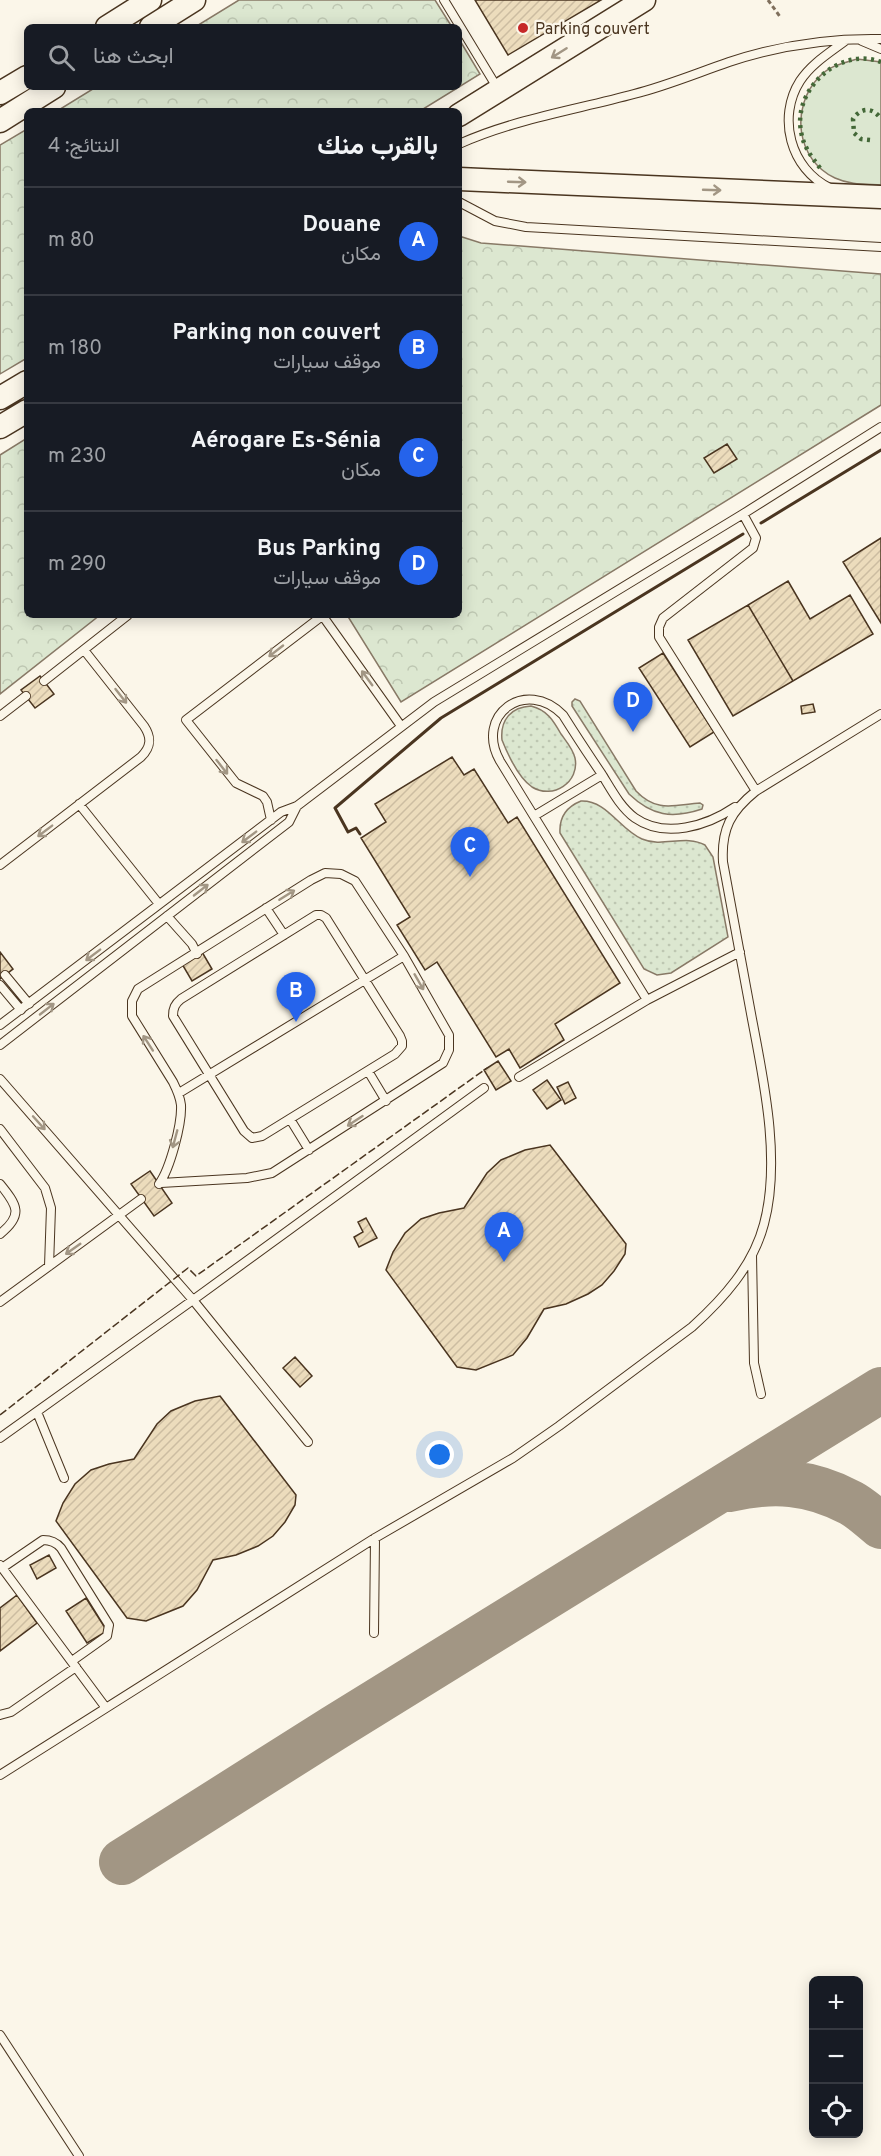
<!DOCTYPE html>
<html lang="ar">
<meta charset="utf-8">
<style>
body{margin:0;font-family:Overpass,Vazirmatn,sans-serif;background:#20242c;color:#f1f3f6;direction:rtl}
.controls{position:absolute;right:18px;bottom:18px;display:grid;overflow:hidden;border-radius:9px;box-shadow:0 3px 15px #0003}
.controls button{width:54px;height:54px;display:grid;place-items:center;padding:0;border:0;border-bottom:2px solid #363941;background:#171b24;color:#f1f3f6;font:30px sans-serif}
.you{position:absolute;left:440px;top:1455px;width:21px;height:21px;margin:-15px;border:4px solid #fff;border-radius:50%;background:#1a73e8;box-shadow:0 0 0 9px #1a73e833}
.badge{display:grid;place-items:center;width:39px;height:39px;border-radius:50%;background:#2563eb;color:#fff;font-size:20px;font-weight:700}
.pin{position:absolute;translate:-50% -50px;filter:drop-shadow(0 2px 3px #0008)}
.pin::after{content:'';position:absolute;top:32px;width:21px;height:18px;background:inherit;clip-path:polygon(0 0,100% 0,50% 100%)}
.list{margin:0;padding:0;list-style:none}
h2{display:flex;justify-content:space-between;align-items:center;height:78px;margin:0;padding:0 24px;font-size:26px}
h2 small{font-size:20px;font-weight:400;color:#9ea1a6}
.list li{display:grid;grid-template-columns:39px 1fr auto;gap:18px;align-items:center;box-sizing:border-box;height:108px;padding:0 24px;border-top:2px solid #363941}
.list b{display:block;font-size:22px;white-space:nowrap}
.list p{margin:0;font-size:20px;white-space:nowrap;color:#9ea1a6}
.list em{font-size:20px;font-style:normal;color:#9ea1a6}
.icon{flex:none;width:33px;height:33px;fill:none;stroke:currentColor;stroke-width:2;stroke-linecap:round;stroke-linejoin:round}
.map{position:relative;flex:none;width:881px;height:2156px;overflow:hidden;direction:ltr}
.search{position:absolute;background:#171b24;box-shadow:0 3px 15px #0003;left:24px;top:24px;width:438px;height:66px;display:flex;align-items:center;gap:15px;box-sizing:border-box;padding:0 21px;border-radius:9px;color:#9ea1a6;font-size:22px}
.panel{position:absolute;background:#171b24;box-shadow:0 3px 15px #0003;left:24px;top:108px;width:438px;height:510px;border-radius:9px;direction:rtl}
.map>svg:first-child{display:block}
</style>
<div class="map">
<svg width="881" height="2156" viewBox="0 0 881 2156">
<defs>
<pattern id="grass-dots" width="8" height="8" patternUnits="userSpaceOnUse" patternTransform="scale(1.5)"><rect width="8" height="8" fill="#dce7d0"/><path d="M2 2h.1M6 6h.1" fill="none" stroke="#bec7b2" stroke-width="1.8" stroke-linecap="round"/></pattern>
<pattern id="forest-crowns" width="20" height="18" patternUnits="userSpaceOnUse" patternTransform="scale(1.5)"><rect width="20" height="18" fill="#dce7d0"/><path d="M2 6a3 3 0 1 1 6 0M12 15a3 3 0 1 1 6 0" fill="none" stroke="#bec7b2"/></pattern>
<pattern id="building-hatch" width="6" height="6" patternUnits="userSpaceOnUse" patternTransform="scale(1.5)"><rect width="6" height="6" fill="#ecdcbc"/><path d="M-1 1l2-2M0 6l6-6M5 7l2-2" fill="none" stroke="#ccbda1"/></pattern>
</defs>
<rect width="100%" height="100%" fill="#fbf6e9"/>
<path fill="url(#grass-dots)" stroke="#887966" stroke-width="1.5" d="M575 699 580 701 636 791C657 813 674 805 700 803L703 805 702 809C672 819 652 816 629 794L572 706V702Z
M531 706C547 710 553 720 561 734 566 741 573 749 575 758 580 782 553 800 532 787 519 778 508 755 502 740 500 720 511 707 531 706Z
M581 801C607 800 619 829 642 839 663 848 685 834 705 845L713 857 728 937 671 973 657 975 644 969 560 833C559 817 566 807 581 801Z"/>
<path fill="url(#forest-crowns)" stroke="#887966" stroke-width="1.5" d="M239 0H435L452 27H195Z
M459 39 480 74 459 87Z
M96 87H459L420 111H57Z
M27 129V358L0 374V145Z
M459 236 481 243 881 274V405L401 702 347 615H459Z
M27 438V615H100L0 694V455Z"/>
<path fill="#dce7d0" stroke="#887966" stroke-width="1.5" d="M857 59 881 62V185C866 184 850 185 835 178 796 160 790 107 819 77 829 66 843 63 857 59Z"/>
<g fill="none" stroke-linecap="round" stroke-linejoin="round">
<path stroke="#a29684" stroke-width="46" d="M729 1489C773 1479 810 1481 851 1503 862 1509 871 1518 881 1526
M122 1862 334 1728 881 1390"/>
</g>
<path fill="url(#building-hatch)" stroke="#4a3520" stroke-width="1.5" d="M475 0H601L508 55Z
M727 444 737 459 714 473 704 458Z
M881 538V623L843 562Z
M788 581 810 619 850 595 873 634 793 681 748 605Z
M748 605 793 681 733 716 688 640Z
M663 653 714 732 690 747 639 668Z
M40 676 54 694 35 708 21 690Z
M813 704 815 712 802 714 801 706Z
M452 757 464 775 474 769 508 823 517 817 620 983 555 1024 564 1040 520 1068 509 1049 496 1057 437 962 425 970 397 925 410 917 361 838 386 822 375 804Z
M0 952 13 969 0 979Z
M202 952 212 969 192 981 182 964Z
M498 1061 511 1081 496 1090 484 1070Z
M547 1080 561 1100 547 1109 533 1090Z
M568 1082 576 1098 565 1104 557 1087Z
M550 1145 626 1244 625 1254 614 1271 602 1285 588 1294 566 1304 544 1309 527 1338 513 1355 476 1370 457 1367 386 1270 393 1252 405 1233 421 1219 439 1213 464 1208 487 1173 501 1160 525 1150Z
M150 1171 172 1203 154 1216 131 1184Z
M366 1218 377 1238 359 1247 354 1237 363 1232 358 1222Z
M295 1357 312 1376 300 1387 283 1368Z
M220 1396 296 1495 295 1505 285 1522 273 1536 258 1546 236 1555 213 1560 197 1590 183 1606 146 1621 127 1618 56 1521 63 1503 75 1484 91 1470 109 1464 134 1459 157 1424 171 1411 195 1401Z
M49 1555 56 1568 37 1579 30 1565Z
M17 1595 37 1623 0 1651V1608Z
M86 1598 107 1631 87 1643 66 1611Z"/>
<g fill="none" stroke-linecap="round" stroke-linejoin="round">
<defs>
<path id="lane" d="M444 0 498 89
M862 41 881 49
M459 144C515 119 575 110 634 94 666 86 697 73 729 62 777 46 830 38 881 39
M830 188C790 169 777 117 800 81 811 64 829 53 845 41
M459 202 495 221 526 227 881 247
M743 514 756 538 753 548 663 618 659 627V637L756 791
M322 615 401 726
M44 681 128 615
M0 716 26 696
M79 804 159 904
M534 816 602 775
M271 820 267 802 263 796 236 783 186 720 322 616
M0 865 141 757C151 747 152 738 144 726L84 650
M266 908 284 935
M316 915H321L326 918 400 1036 402 1041V1046L395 1054 262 1136 252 1138 244 1131 173 1016C173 1008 175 1004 181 999Z
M167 916 192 944 197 954
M5 975 29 1004
M0 985 21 1010
M647 1000 500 761C474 715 526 677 563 715 575 734 588 754 601 773 611 789 620 807 635 818 665 839 707 826 735 807
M0 1025 281 812 297 806 434 702 743 514 881 427
M0 1045 289 822 297 806
M368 1071 386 1101
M519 1077 647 1000 740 952
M0 1079 193 1300 308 1442
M179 1093 404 956
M290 1119 309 1150
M0 1129 45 1188 51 1208 49 1266
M0 1184C17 1205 24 1215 0 1234
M159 1184C170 1169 182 1124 181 1105 180 1096 177 1090 173 1082L132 1016V1001L138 989 311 880 325 873 341 874 355 881 404 956 449 1035V1050L443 1063 272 1173 247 1178 161 1183
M752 1255 754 1363 761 1394
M0 1302 141 1199
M37 1412 64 1478
M0 1438 193 1300 484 1088
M0 1565 106 1708
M2 1568 43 1540C51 1540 56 1542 61 1548L109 1625 107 1636 72 1661
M374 1633 375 1538
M0 1715 11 1712 76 1667
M0 1775 375 1538 513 1458 559 1426 692 1327C723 1299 753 1266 764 1224 781 1161 764 1082 752 1019 742 967 733 914 723 862 721 829 731 811 756 791L881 714
M0 2035 79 2156"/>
<path id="secondary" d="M107 27 150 0
M151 27 194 0
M0 93 27 77
M459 115 644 0
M0 121 54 87
M459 179 881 197
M0 398 27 382
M0 427 27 411"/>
</defs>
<use href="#lane" stroke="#4a3520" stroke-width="10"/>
<use href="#secondary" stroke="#4a3520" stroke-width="25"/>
<path stroke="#7f6f5c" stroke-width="3" stroke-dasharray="4.5 3" stroke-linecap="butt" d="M768 0 781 18"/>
<use href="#lane" stroke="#fbf6e9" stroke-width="8"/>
<use href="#secondary" stroke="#fbf6e9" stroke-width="22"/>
<path stroke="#436837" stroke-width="4.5" stroke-dasharray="3 4.5" stroke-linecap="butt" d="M870 140 861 139 854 133 853 119C861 107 873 107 881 119
M820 168C811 156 803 146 801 131 793 89 840 46 881 62"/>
<path stroke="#4a3520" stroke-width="1.5" stroke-dasharray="8 3" stroke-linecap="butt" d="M0 1415 188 1268 196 1276 487 1068"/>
<path stroke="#4a3520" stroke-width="3" d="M761 523 881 450
M360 834 356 828 348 832 335 808 441 718 743 534"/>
</g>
<defs><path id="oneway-shaft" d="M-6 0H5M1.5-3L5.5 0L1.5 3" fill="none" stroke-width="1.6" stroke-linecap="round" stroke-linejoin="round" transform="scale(1.5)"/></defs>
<g stroke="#a29684">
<use href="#oneway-shaft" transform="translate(559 53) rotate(148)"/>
<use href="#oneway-shaft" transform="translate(517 182) rotate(2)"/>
<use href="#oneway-shaft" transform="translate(712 190) rotate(2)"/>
<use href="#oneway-shaft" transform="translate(276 651) rotate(142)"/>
<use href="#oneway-shaft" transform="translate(367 678) rotate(-126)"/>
<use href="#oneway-shaft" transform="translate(121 696) rotate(52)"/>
<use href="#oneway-shaft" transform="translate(222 767) rotate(52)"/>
<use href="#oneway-shaft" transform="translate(45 831) rotate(143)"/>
<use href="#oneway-shaft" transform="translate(249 837) rotate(143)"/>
<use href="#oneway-shaft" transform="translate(201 890) rotate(-38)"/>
<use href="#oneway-shaft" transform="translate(287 895) rotate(-32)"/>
<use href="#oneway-shaft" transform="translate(93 955) rotate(143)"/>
<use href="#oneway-shaft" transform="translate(419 982) rotate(60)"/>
<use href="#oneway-shaft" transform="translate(47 1009) rotate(-38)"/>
<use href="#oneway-shaft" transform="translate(148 1043) rotate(-123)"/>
<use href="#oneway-shaft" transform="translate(355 1121) rotate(147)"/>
<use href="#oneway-shaft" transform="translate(39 1123) rotate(48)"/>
<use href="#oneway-shaft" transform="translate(175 1139) rotate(105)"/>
<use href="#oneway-shaft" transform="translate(73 1249) rotate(145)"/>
</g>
<circle fill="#c62828" stroke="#fbf6e9" stroke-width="2" cx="523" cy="28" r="6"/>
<g text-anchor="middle" stroke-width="4.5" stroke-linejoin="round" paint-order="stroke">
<g font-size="16" fill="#4a3520" stroke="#fbf6e9" text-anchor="start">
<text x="535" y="34">Parking couvert</text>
</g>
</g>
</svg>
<div class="controls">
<button>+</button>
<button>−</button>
<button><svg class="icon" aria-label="locate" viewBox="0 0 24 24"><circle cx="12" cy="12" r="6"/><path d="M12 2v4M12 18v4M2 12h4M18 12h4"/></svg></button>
</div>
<div class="you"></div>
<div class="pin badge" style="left:504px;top:1262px">A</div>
<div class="pin badge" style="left:296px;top:1022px">B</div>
<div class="pin badge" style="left:470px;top:877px">C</div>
<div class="pin badge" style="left:633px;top:732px">D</div>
<div class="search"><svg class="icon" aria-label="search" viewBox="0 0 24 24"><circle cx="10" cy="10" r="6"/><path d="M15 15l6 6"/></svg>ابحث هنا</div>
<section class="panel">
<h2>بالقرب منك<small>النتائج: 4</small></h2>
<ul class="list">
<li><span class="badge">A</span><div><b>Douane</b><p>مكان</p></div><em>80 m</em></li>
<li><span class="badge">B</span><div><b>Parking non couvert</b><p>موقف سيارات</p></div><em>180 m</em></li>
<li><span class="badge">C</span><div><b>Aérogare Es-Sénia</b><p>مكان</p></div><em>230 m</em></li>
<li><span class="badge">D</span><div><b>Bus Parking</b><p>موقف سيارات</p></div><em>290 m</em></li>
</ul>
</section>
</div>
